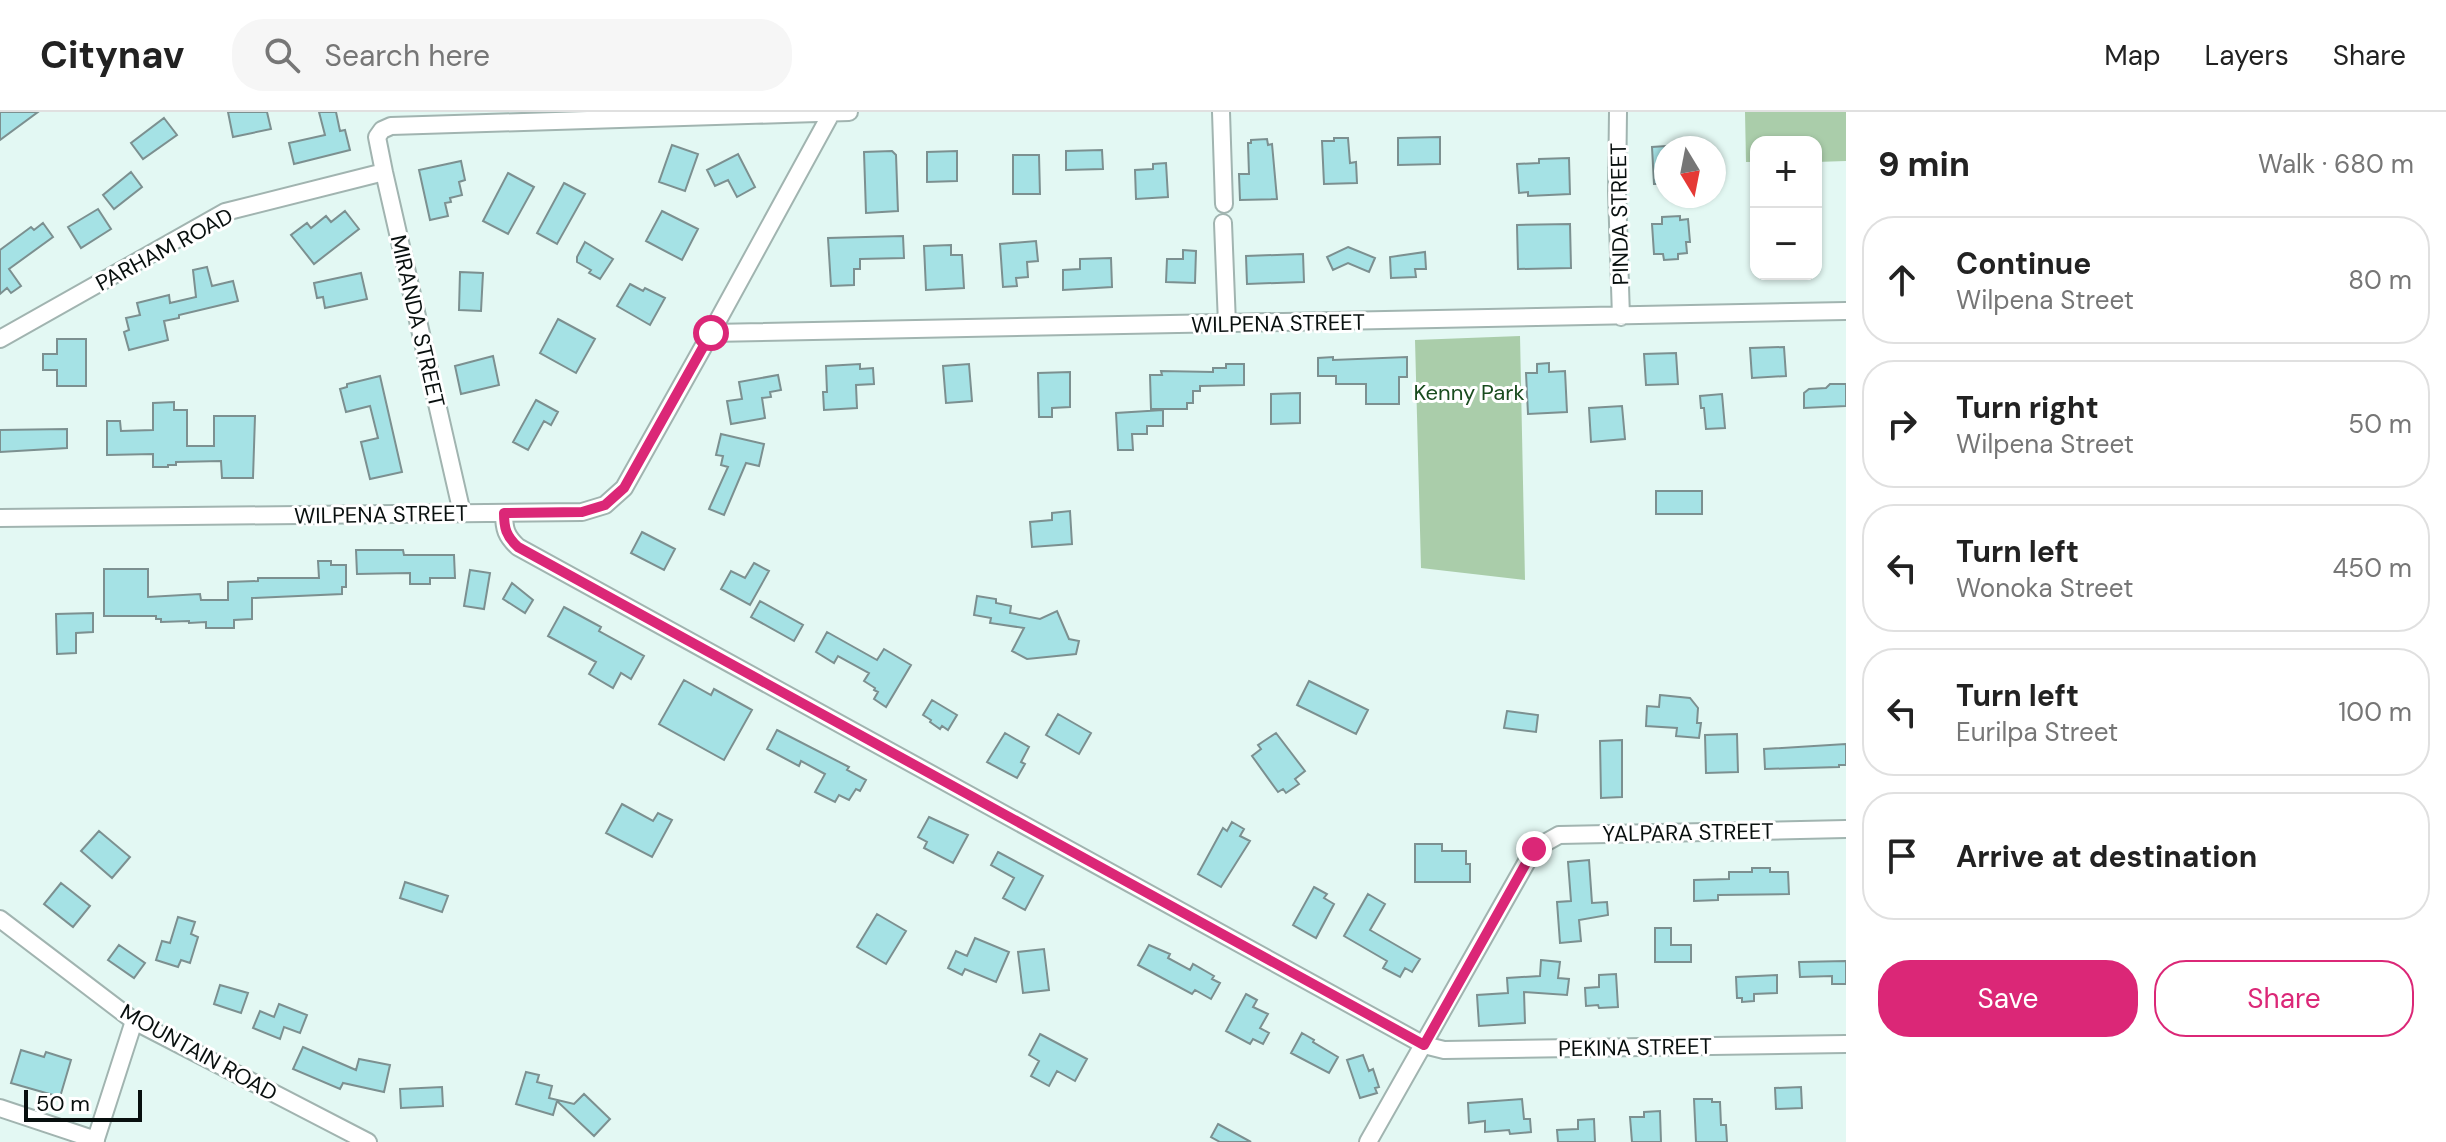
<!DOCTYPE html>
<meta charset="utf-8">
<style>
body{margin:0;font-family:"DM Sans",sans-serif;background:#f6f6f6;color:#222}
.controls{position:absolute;right:24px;top:24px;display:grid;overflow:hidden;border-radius:16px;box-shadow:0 2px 6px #0004}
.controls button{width:72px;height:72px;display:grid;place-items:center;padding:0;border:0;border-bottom:2px solid #e0e0e0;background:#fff;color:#222;font:40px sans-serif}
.compass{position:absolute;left:1654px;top:24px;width:72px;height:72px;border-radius:50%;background:#fff;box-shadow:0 2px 6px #0004;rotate:170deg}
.scale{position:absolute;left:24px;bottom:20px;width:118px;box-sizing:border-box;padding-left:8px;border:4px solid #080f0e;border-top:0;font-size:22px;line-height:28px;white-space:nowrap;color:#080f0e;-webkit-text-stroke:6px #fff;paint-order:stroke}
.stop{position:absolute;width:24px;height:24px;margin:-18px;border:6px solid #db2777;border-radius:50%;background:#fff}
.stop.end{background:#db2777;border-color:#fff;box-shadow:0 2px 8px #0008}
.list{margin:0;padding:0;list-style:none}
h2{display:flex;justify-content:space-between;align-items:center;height:104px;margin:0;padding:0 32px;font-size:34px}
h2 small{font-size:26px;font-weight:400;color:#767676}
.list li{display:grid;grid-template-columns:52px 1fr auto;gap:24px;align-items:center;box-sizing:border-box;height:128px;margin:0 16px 16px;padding:0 16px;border:2px solid #e0e0e0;border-radius:32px}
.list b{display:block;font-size:30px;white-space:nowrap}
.list p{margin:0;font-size:26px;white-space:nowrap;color:#767676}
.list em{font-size:26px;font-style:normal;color:#767676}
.actions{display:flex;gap:16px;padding:24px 32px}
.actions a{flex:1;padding:18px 0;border:2px solid #db2777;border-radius:32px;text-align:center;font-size:28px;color:#db2777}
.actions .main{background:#db2777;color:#fff}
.icon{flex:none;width:44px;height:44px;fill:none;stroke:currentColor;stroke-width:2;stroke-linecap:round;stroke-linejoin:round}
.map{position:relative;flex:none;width:1846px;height:1030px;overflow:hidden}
header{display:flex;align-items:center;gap:48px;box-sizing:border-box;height:112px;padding:0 40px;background:#fff;border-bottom:2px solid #e0e0e0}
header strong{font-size:38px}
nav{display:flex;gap:44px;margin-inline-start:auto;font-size:28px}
.search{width:560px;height:72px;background:#f6f6f6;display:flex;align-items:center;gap:20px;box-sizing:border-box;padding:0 28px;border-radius:32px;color:#767676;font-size:30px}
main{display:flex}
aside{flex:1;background:#fff}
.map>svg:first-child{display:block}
</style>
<header>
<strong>Citynav</strong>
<div class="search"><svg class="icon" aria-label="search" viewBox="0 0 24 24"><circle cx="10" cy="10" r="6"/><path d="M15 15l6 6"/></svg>Search here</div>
<nav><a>Map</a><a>Layers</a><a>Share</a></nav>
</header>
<main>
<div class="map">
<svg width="1846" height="1030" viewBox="0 0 1846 1030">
<rect width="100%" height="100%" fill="#e3f8f3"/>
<path fill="#aacdaa" d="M1745 0H1846V49L1816 50V30H1756V50H1746Z
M1520 224 1525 468 1421 456 1415 228Z"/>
<path fill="#a5e2e5" stroke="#7c9090" stroke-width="2" d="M0 0H38L0 28Z
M228 0H267L271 17 233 25Z
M319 0H336L340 19 345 18 350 38 294 52 289 31 325 23Z
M164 6 177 23 143 47 131 31Z
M1440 25V52L1398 53V26Z
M1334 26H1348L1350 51 1356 50 1357 71 1324 72 1322 29H1334Z
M1267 27 1268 33 1272 32 1277 87 1240 88 1239 62H1249L1248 31H1251V28Z
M672 33 698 42 685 79 659 70Z
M1666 34V72H1654L1652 35Z
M1102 38 1103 57 1066 58V39Z
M892 39 896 43 898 99 866 101 864 40Z
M957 39V69L927 70V40Z
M738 42 755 75 737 85 728 68 715 74 707 58Z
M1013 43H1039L1040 82H1013Z
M1569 46 1570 82 1528 84V80L1519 81 1517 52 1539 51V47Z
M461 49 465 68 459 70 462 83 450 86 451 90 445 91 448 104 430 108 419 58Z
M1166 51 1168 85 1136 87 1135 58 1153 57V52Z
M131 60 142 75 114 97 103 83Z
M508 61 534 75 508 122 483 109Z
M564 71 585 82 557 132 537 121Z
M98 97 111 117 81 136 68 115Z
M345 99 359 117 314 152 291 123 307 111 311 116 326 104 331 110Z
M662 99 698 117 682 148 646 129Z
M1680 104V108L1688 107 1690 130H1686L1687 141 1678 142V147L1664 148 1663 142H1654L1652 112H1662V105Z
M43 111 53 125 9 157 21 174 11 181 7 176 0 182V138L31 115 34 118Z
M1570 112 1571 156 1518 157 1517 113Z
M903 124 904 146 860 147V157H854V173L831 174 828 126Z
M1036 129 1038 149 1027 150 1028 165 1016 166 1017 174 1003 175 1000 132Z
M585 130 613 147 600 167 589 161 591 158 577 150V145Z
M951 133V143H962L964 176 926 178 924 134Z
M1348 135 1375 146 1369 160 1348 151 1333 158 1327 145Z
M1183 138 1196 139 1195 171 1166 170 1167 147H1183Z
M1425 140 1426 157H1415L1416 165 1391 166 1390 145Z
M1303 142 1304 170 1247 172 1246 144Z
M1111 146 1112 175 1063 178V158L1080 157V147Z
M207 155 212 174 233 169 238 189 179 203V206L164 209 168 228 129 238 124 220 129 218 126 206 140 203 137 191 169 183 170 191 196 185 193 158Z
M460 160 483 161 481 199 459 198Z
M361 161 367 187 325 196 323 185 317 186 314 171Z
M630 172 643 179 645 176 665 186 650 213 617 194Z
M558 207 595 227 576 261 540 241Z
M57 227H86V274H57V258H43V242H57Z
M1784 235 1786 264 1752 266 1750 236Z
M1676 241 1678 272 1646 273 1644 242Z
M493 244 499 273 461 282 455 254Z
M1333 245V248L1407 245V265H1399V292H1366V272H1336V264H1318V246Z
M1549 251V260L1565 259 1567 300 1528 302 1526 261H1537V252Z
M860 252V257L873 256 874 272 856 273 857 296 824 298 823 280H827L826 254Z
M969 252 972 289 946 291 943 254Z
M1226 252H1244V273L1200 274V279H1193V291H1187V297H1151L1150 263H1162L1161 259 1213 260V256H1226Z
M1070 260V295L1052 296V305H1039L1038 261Z
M778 263 781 278 770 280 771 285 762 286 765 306 731 312 727 289 742 287 739 270Z
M380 264 402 360 370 367 361 330 378 326 370 294 346 300 340 277 347 275V272Z
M1830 272H1846V294L1804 296V281L1809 277 1826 276Z
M1300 281V311L1271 312V282Z
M1722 282 1725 316 1706 317 1704 296H1701L1700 284Z
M536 288 558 300 551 313 544 309 528 338 513 330Z
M174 290V298H187V334H214V304H255L253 366H222L221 349 176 350V353H168V355H153V342L107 343V309H120L121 319 153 318V291Z
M1622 294 1625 327 1591 330 1589 296Z
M1163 298V314H1147V322H1132L1133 338H1118L1116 301Z
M67 317V336L0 340V318Z
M721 322 764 332 759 354 746 351 724 403 709 397 728 355 721 353 723 344 716 343Z
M1656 379H1702V402H1656Z
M1070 399 1072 432 1032 435 1030 410 1052 408V401Z
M642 420 675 437 664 458 631 441Z
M356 438H403L404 443H454L455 466H430V472H410V461L357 462Z
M318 449H331V453H346V475H342V482L252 486V507L234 508V516H206V510L189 511V509L161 510V507H156V504H104V457H148V485L200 482 201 488H228V470L258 469V466H319Z
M754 451 769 459 750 493 721 477 731 459 745 466Z
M470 458 490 461 484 497 464 494Z
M512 471 533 488 525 501 503 487Z
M977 484 996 487V491L1011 494 1010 501 1040 507 1057 499 1069 527 1079 529 1076 542 1027 547 1012 539 1024 516 990 511 991 506 974 503Z
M760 489 803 513 794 529 751 505Z
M564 495 601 515 599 519 644 544 631 567 621 561 613 576 589 562 596 550 548 524Z
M93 501V520L76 521V541L57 542 56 502Z
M827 520 877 548 884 537 911 553 886 595 874 587 878 580 874 578 875 576 864 569 869 561 838 544 834 551 816 540Z
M684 568 711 583 714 577 752 598 724 648 659 612Z
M1309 569 1368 598 1356 622 1297 593Z
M1660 583 1690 586 1698 596 1697 611H1701L1699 626 1676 624 1677 616 1646 614 1647 594 1659 595Z
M932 588 957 603 948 618 942 614 940 617 930 610 931 608 923 603Z
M1507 599 1538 603 1536 620 1504 616Z
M1058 602 1091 621 1079 642 1046 623Z
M777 618 849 655 847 658 866 668 860 679 856 677 849 688 839 683 835 690 815 680 825 662 801 649 799 654 767 637Z
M1005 621 1029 635 1021 650 1025 652 1017 666 987 650Z
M1276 621 1305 659 1295 667 1299 672 1286 681 1283 677 1278 680 1252 644 1261 637 1258 633Z
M1737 622 1738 660 1706 661 1705 623Z
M1622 628V685L1601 686 1600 629Z
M1846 632V653H1839V655L1765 657 1764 637Z
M622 692 653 709 658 701 672 708 652 745 606 721Z
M929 705 968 723 953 751 924 736 927 730 918 725Z
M1232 710 1244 717 1240 724 1250 729 1221 775 1198 762 1223 716 1227 719Z
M99 719 130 745 112 766 81 739Z
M1415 732H1442V739H1466V752H1470V770H1415Z
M998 740 1043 764 1025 798 1003 786 1014 766 991 753Z
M1589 748 1592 791 1607 790 1608 803 1579 808 1581 829 1560 831 1557 790 1571 789 1568 750Z
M1752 756H1770V760H1788L1789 782 1718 783V788L1694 789V768L1729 767V760H1752Z
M405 770 448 784 442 800 400 786Z
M61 771 90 794 73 815 44 792Z
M1314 775 1327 782 1324 786 1334 792 1316 826 1293 813Z
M1368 782 1385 792 1370 818 1420 847 1412 860 1405 856 1400 865 1383 856 1387 849 1344 824Z
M877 802 906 819 886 852 857 835Z
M178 805 195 810 191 822 198 825 190 851 181 848 178 855 156 848 162 829 170 831Z
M1655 816H1671V833H1691V850H1655Z
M975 826 1009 840 996 870 965 857 962 863 948 856 956 839 967 844Z
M119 833 145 851 134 866 108 848Z
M1149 833 1170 842 1168 846 1190 858 1193 852 1214 864 1212 867 1220 871 1211 887 1195 878 1192 882 1138 853Z
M1044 837 1049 878 1023 881 1018 840Z
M1541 848 1560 850 1558 866 1569 867 1567 883 1524 880 1525 911 1479 914 1477 883 1508 881 1507 866 1540 864Z
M1846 849V872H1832V864L1800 865 1799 850Z
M1616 862 1618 895 1599 896 1598 893 1586 894 1585 876 1599 875V863Z
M1777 863V881L1754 882V889L1742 890V886H1737L1736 865Z
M220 873 248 881 241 901 214 892Z
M1246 882 1257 888 1253 895 1268 902 1260 916 1269 921 1263 932 1253 927 1250 932 1226 919Z
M279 892 307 903 300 921 284 915 280 927 253 916 260 899 274 905Z
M1302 921 1314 928 1313 930 1338 945 1329 961 1291 941Z
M1040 922 1087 947 1075 969 1057 959 1049 974 1031 964 1039 949 1029 943Z
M303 935 356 958 359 947 390 953 384 980 343 971 340 977 293 957Z
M21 938 44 945 46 940 71 948 60 985 11 971Z
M1363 943 1369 959 1373 957 1379 975 1375 976 1377 981 1360 986 1347 948Z
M526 960 539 963 537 970 552 974 549 986 574 992 584 982 610 1007 594 1024 557 989 553 1003 516 992Z
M442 975 443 994 401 996 400 977Z
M1801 975 1802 996 1776 997 1775 976Z
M1522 987 1524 1007H1530L1531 1020 1510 1022 1509 1018 1485 1020V1009L1469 1011 1468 991Z
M1694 987H1712V990H1720L1721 1013H1726L1727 1030H1696Z
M1660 999 1661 1030H1632L1630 1005H1644V1000Z
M1594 1007 1595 1030H1558L1557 1018 1578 1017V1008Z
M1218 1012 1251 1030H1220L1211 1025Z"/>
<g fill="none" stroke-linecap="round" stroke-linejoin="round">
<defs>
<path id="minor" d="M1221 0 1224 92
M1618 0 1617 80 1621 205
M1223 111 1227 212
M711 221 832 0
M0 227 225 100 384 60
M462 401 384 60 377 25 382 18 391 14 849 0
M504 401C504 417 506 424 518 435L1424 933 1444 938 1846 932
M0 406 582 400 605 393 624 376 711 221 1846 199
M0 807 134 909 368 1030
M0 996 96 1028
M95 1030 134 909
M1368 1030 1534 737 1559 723 1846 717"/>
</defs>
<use href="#minor" stroke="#a1b4b0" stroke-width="20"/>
<use href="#minor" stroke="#fff" stroke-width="16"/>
</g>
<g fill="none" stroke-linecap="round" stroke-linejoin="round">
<path stroke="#db2777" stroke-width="10" d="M711 221 624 376 605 393 582 400 504 401C504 416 506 424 518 435L1424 933 1534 737"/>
</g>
<g text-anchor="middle" stroke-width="6" stroke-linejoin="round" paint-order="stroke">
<g font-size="22" fill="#080f0e" stroke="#fff">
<text transform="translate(1619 102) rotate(-91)" y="8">PINDA STREET</text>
<text transform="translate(164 137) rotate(-28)" y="8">PARHAM ROAD</text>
<text transform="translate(418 209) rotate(77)" y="8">MIRANDA STREET</text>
<text transform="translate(1278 211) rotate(-1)" y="8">WILPENA STREET</text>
<text transform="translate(381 402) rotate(-1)" y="8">WILPENA STREET</text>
<text transform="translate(1688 720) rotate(-1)" y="8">YALPARA STREET</text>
<text transform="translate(1635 935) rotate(-1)" y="8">PEKINA STREET</text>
<text transform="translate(199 940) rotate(29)" y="8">MOUNTAIN ROAD</text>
</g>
<g font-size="22" fill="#194c1e" stroke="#fff">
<text x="1469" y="288">Kenny Park</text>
</g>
</g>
</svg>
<div class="controls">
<button>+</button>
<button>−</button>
</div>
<svg class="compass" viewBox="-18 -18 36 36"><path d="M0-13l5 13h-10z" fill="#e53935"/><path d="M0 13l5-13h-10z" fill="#767676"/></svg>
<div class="scale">50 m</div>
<div class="stop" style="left:711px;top:221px"></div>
<div class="stop end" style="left:1534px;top:737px"></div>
</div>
<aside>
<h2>9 min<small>Walk · 680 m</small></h2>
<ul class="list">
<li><svg class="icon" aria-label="ahead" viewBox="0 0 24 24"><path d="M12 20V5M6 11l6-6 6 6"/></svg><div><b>Continue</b><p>Wilpena Street</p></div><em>80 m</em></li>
<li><svg class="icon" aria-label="right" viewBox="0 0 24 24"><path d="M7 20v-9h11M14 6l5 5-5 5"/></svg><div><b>Turn right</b><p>Wilpena Street</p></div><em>50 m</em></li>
<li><svg class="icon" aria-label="left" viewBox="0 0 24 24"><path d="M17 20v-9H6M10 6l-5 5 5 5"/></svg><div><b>Turn left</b><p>Wonoka Street</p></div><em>450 m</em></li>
<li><svg class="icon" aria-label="left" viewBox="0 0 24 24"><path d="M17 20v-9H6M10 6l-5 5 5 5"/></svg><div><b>Turn left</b><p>Eurilpa Street</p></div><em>100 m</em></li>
<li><svg class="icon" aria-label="arrive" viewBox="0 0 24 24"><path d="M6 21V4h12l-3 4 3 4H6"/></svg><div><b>Arrive at destination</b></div></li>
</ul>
<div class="actions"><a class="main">Save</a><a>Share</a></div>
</aside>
</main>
